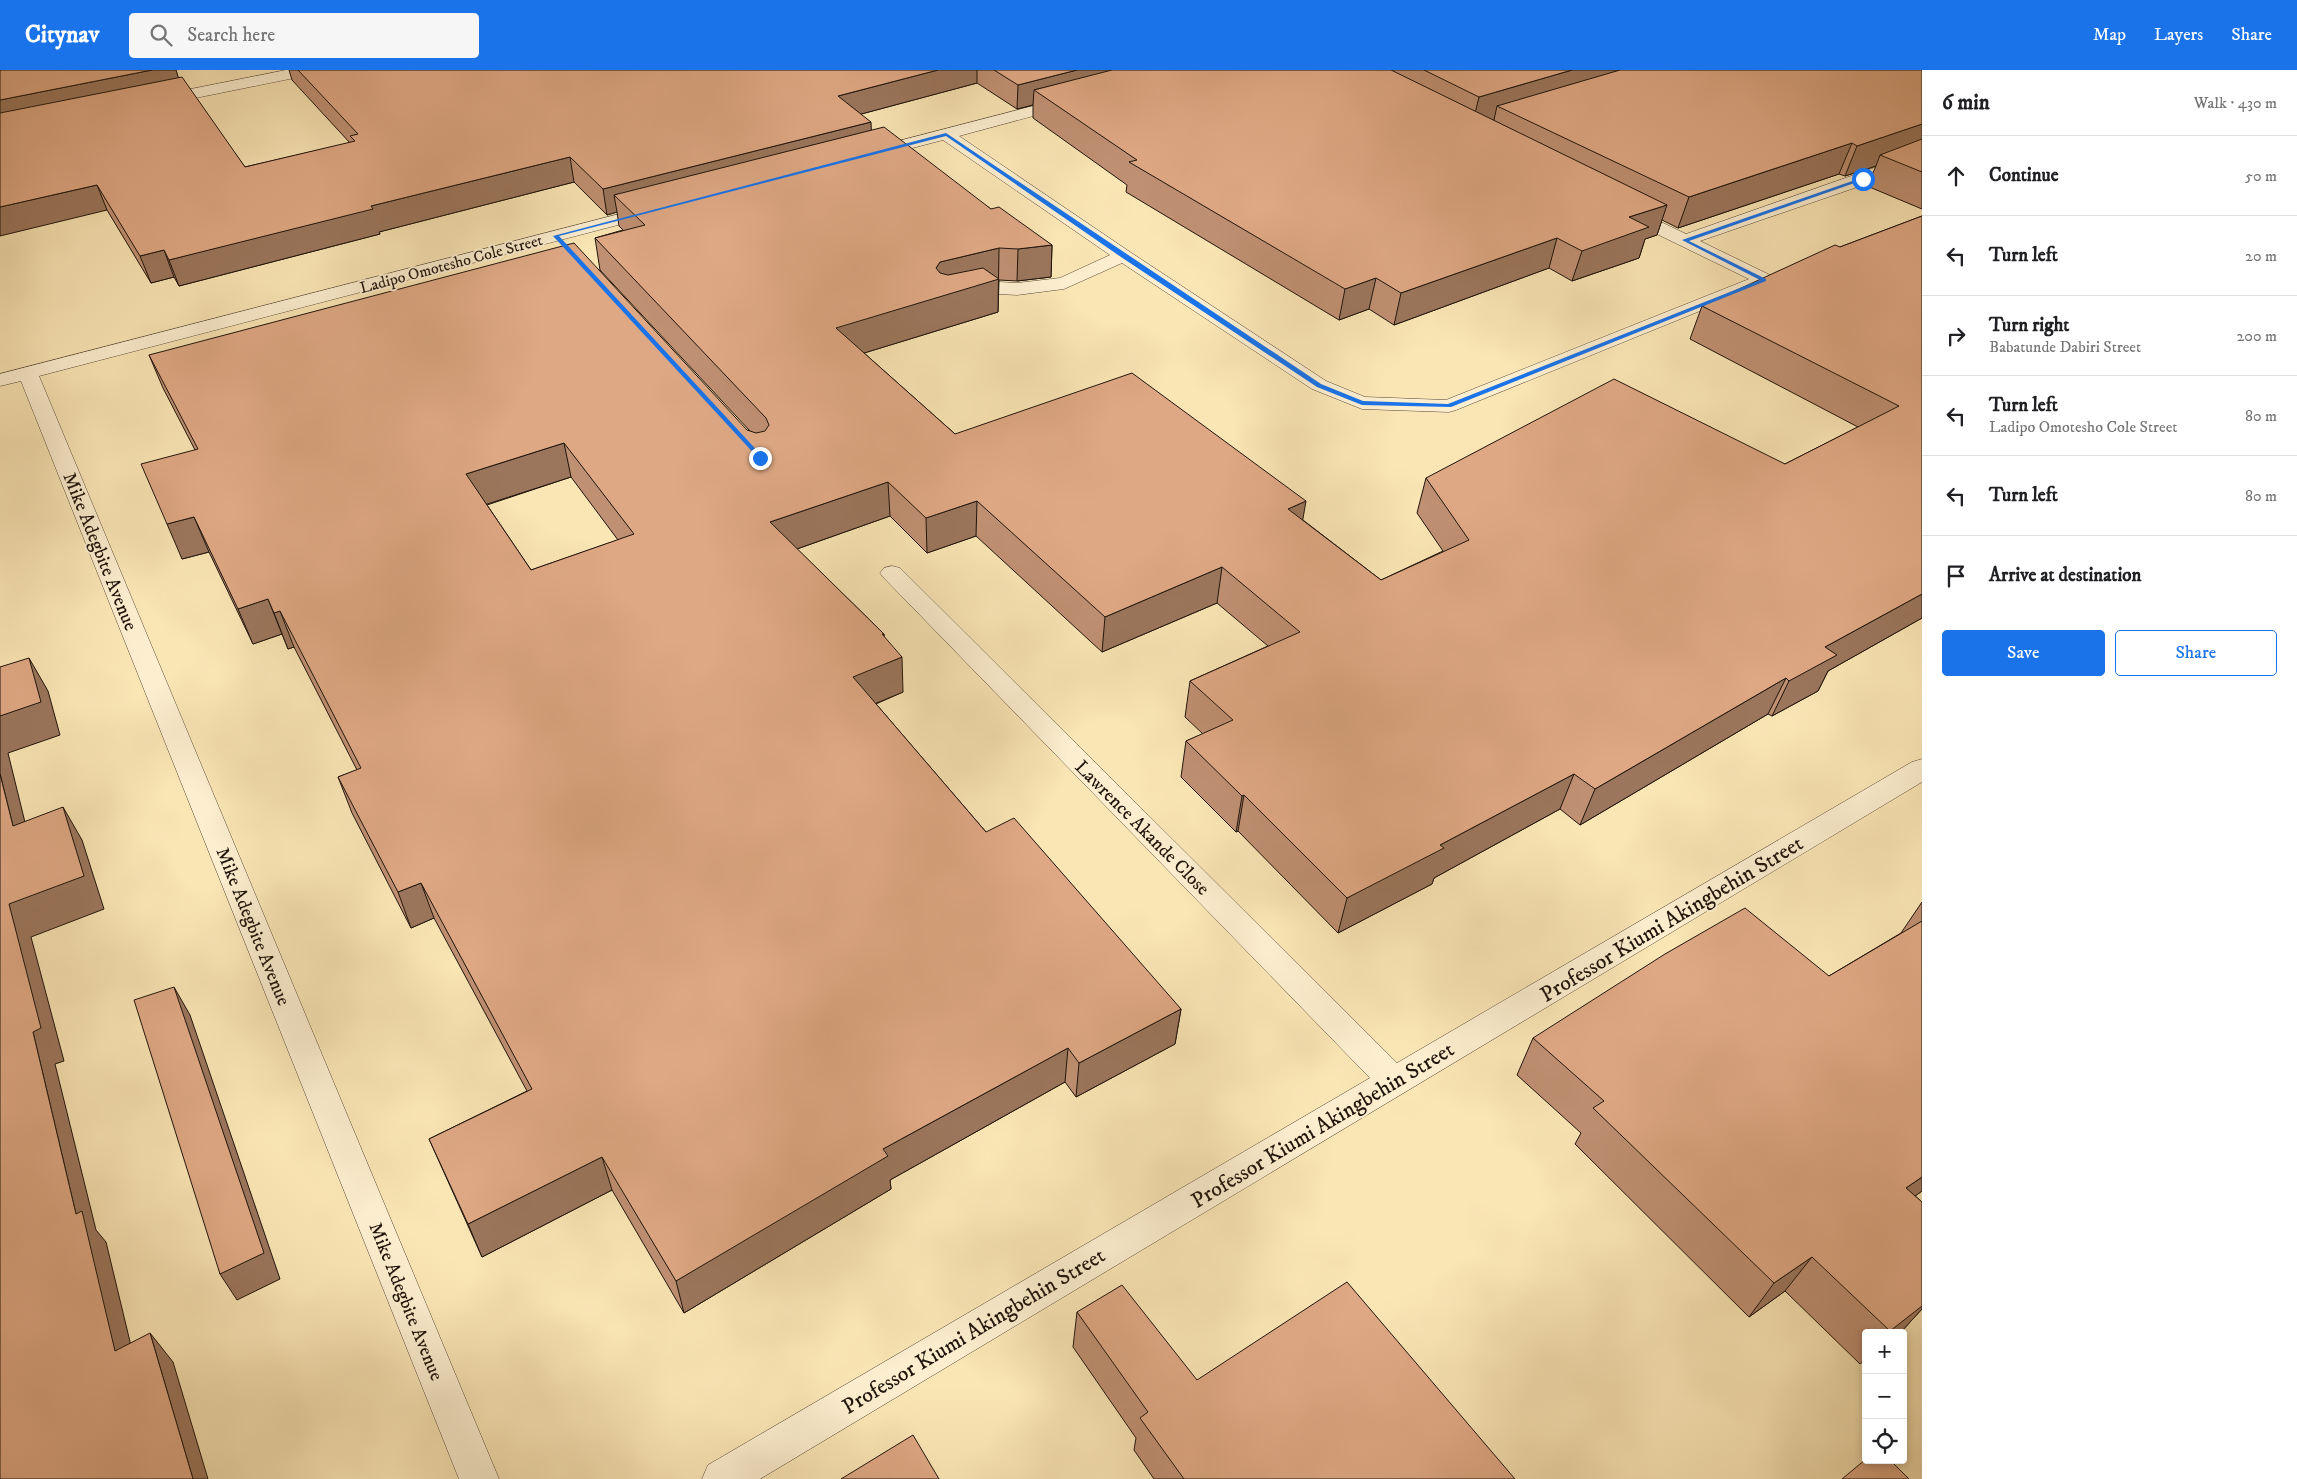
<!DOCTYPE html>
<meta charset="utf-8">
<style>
body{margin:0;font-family:"IM FELL DW Pica",serif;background:#f6f6f6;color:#202124}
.controls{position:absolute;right:15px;bottom:15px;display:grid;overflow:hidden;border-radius:5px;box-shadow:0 2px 8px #0003}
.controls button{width:45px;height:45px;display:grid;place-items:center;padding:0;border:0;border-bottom:1px solid #e0e0e0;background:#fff;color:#202124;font:25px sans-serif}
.stop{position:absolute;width:15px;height:15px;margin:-11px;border:4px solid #1a73e8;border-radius:50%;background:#fff}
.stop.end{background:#1a73e8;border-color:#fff;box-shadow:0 1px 5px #0008}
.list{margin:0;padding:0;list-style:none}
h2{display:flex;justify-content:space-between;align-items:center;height:65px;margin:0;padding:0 20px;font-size:21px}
h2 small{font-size:16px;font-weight:400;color:#757577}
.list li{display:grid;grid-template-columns:32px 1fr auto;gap:15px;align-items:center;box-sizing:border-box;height:80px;padding:0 20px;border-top:1px solid #e0e0e0}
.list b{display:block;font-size:19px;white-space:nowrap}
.list p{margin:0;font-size:16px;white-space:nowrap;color:#757577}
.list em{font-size:16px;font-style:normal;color:#757577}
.actions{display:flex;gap:10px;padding:15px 20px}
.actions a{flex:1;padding:11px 0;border:1px solid #1a73e8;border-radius:5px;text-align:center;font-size:18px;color:#1a73e8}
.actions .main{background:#1a73e8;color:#fff}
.icon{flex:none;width:28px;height:28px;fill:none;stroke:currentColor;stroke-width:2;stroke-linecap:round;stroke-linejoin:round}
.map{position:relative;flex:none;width:1922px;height:1409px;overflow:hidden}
header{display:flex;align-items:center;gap:30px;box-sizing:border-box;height:70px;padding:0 25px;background:#1a73e8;color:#fff}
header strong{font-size:24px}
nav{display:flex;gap:28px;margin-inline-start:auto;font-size:18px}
.search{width:350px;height:45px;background:#f6f6f6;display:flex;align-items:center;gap:12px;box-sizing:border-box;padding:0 18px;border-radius:5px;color:#757577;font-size:19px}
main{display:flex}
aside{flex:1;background:#fff}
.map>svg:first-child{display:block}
</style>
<header>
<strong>Citynav</strong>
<div class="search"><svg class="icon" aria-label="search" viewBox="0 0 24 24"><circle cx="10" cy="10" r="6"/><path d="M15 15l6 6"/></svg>Search here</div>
<nav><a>Map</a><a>Layers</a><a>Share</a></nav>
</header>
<main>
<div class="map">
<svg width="1922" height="1409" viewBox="0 0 1922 1409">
<rect width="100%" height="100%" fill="#fae5b5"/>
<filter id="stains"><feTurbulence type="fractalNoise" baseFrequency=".004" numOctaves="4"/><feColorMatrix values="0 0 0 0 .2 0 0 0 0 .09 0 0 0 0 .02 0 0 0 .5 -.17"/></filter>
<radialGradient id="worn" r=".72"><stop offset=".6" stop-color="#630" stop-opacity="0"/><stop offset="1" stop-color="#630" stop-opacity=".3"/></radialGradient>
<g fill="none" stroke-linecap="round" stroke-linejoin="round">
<defs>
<path id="minor" d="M286 0H317L314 3 309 5 156 36 150 34 148 31 150 28 156 26Z
M1068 27 1074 29 1076 32 1074 35 959 66 1130 182 1326 311 1365 327 1446 330 1749 209 1620 146 1617 142 1620 138H1632L1686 164 1922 81V92L1869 113 1700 171 1772 206 1774 210 1772 214 1764 215 1456 340 1449 342 1362 339 1312 319 1122 193 1064 219 1017 225 999 224 962 232 955 230 952 226 955 222 999 212 1017 213 1060 208 1110 185 943 70 870 89 864 88 862 84 864 80Z
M654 135 660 136 663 140 660 144 39 306 499 1409H459L21 311 0 316V304Z
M892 496 900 498 1397 993 1912 692 1922 689V712L760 1409H702L708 1395 1370 1008 884 508 880 503 884 498Z"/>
</defs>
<use href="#minor" stroke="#564836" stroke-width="1"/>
<use href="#minor" fill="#fceecf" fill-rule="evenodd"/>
</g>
<path fill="#bf9072" stroke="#1f140b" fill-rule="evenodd" d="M0 0H176L178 8 245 97 350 73 292 10 289 0H1922V139L1867 116 1876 96 1845 106 1839 104 1678 158 1662 150 1657 165 1645 169 1639 188 1572 211 1549 198 1394 255 1369 239 1339 250 1126 122 1127 115 1033 48V35L1017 39 977 13 861 44 871 60 991 139 1052 175 1051 207 1017 211 999 210 998 242 864 283 955 364 1303 450 1381 510 1443 481 1417 443 1426 408 1785 394 1858 357 1690 269 1702 236 1840 177 1922 146V548L1828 601 1818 621 1772 646 1768 644 1580 755 1560 739 1434 808 1432 814 1338 863 1238 761 1236 762 1181 707 1186 671 1203 664 1185 647 1190 611 1268 576 1217 533 1102 582 976 466 927 483 890 446 797 479 884 564V567L903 622 876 634 986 762 1181 939 1175 974 1076 1027 1065 1012 890 1110 891 1119 684 1243 612 1120 482 1187 429 1069 527 1021 434 848 411 858 352 743 338 707 357 700 294 577 288 579 282 564 253 574 209 482 182 489 195 380 163 318 149 285 750 361 600 200 595 168 623 160 619 156 617 142 607 145 574 112 379 162 380 164 179 216 174 207 151 213 107 140ZM571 407 618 470 531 500 487 435Z
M1922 832V1121L1915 1126 1922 1132V1239L1900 1263H1866V1289L1860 1294 1785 1221 1749 1247 1575 1074 1581 1063 1517 1005 1533 968 1829 906 1901 863Z
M1077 1242 1197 1310 1515 1409H1154L1134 1380 1136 1368 1073 1277Z"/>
<path fill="#9b765c" stroke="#1f140b" d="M152 0H176L182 19 0 56V30Z
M938 0H977V13L839 50 838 26Z
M1077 0H1118L1034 20 1033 35 1017 39 1018 15Z
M1572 0H1663L1497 36 1494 50 1472 56 1479 27Z
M871 52 872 76 614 125 617 142 607 145 603 119Z
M1922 54V80L1880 85 1876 96 1845 106 1857 76Z
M1852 73 1839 104 1678 158 1689 127Z
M570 87 574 112 379 162 380 164 179 216 169 190 371 136Z
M97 115 107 140 0 166V137Z
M1667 135 1657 165 1645 169 1639 188 1572 211 1582 181 1629 147Z
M1557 168 1549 198 1394 255 1401 223Z
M1052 175 1051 207 1017 211 1018 179Z
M999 178 998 242 838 291 836 258 936 198 940 192Z
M164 180 174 207 151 213 140 186Z
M1376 208 1369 239 1339 250 1345 219Z
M564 373 571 407 475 438 466 404Z
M888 412 890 446 774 487 770 452Z
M977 431 976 466 927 483 926 448Z
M1306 431 1300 466 1288 439Z
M194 447 209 482 182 489 167 454Z
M1222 497 1217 533 1102 582 1105 547Z
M1922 524V548L1828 601 1818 621 1772 646 1789 611 1825 577Z
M268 529 282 564 253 574 238 539Z
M280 541 294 577 288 579 274 543Z
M882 564H884L885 594 902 587 903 622 855 642 853 607Z
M29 588 48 621 60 665 8 683 34 789 13 756 0 704V646Z
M1786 608 1768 644 1580 755 1595 719Z
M1574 704 1560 739 1434 808 1432 814 1338 863 1347 828 1440 775Z
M1244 725 1238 761 1236 762 1242 726Z
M63 737 82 770 104 839 31 867 64 991 55 994 96 1160 106 1172 139 1309 115 1281 76 1144 33 962 9 834Z
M421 813 434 848 411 858 398 822Z
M174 917 190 945 280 1209 237 1230 220 1204Z
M1181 939 1175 974 1076 1027 1079 993Z
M1068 978 1065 1012 890 1110 891 1119 684 1243 676 1211 883 1079Z
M602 1087 612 1120 482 1187 468 1154Z
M1922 1107V1121L1878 1153 1906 1118Z
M1812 1187 1785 1221 1749 1247 1774 1213Z
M1922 1229V1239L1901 1262 1900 1263H1888Z
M150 1263 173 1292 208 1409H193Z"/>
<path fill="#dea884" stroke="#1f140b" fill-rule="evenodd" d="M0 0H152L0 30Z
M298 0H938L838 26 871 52 603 119 570 87 371 136 373 139 169 190 164 180 140 186 97 115 0 137V43L182 7 245 97 355 71 350 66 358 64Z
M994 0H1077L1018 15Z
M1112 0H1391L1667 135 1629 147 1649 157 1582 181 1557 168 1401 223 1376 208 1345 219 1129 92 1137 90 1034 20Z
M1424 0H1572L1479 27Z
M1620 0H1922V54L1857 76 1852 73 1689 127 1497 36Z
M884 57 991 139 999 137 1052 175 1018 179 999 178 940 192 936 198 940 203 948 205 983 198 999 209 836 258 955 364 1132 303 1306 431 1288 439 1381 510 1469 470 1426 408 1614 309 1785 394 1899 336 1702 236 1835 175 1840 177 1922 146V524L1825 577 1837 585 1789 611 1786 608 1595 719 1574 704 1440 775 1444 778 1347 828 1244 725 1242 726 1186 671 1233 650 1190 611 1300 562 1222 497 1105 547 977 431 926 448 888 412 770 452 884 564H882L902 587 853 607 986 762 1014 748 1181 939 1079 993 1068 978 883 1079 888 1086 676 1211 602 1087 468 1154 429 1069 532 1019 421 813 398 822 338 707 361 698 280 541 274 543 268 529 238 539 194 447 167 454 141 394 198 379 149 285 574 173 747 360 756 363 765 361 769 355 766 348 595 168 645 155 614 125ZM564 373 634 464 531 500 466 404Z
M1922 69V102L1880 85Z
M29 588 41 632 0 646V597Z
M0 704 13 756 63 737 84 806 9 834 41 958 33 962 76 1144 82 1141 115 1281 150 1263 193 1409H0Z
M1745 838 1829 906 1922 851V1107L1906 1118 1922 1132V1236L1890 1261 1812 1187 1774 1213 1593 1038 1604 1031 1533 968 1665 884Z
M174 917 264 1183 220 1204 134 930Z
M1347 1212 1515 1409H1184L1140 1348 1148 1342 1077 1242 1122 1215 1197 1310Z
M913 1365 939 1409H841Z
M1866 1389V1390H1890L1909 1409H1842Z"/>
<path fill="#1a73e8" d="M946 63 1321 314 1363 331 1448 334 1760 210 1682 170 1861 108 1866 109 1689 171 1766 209V211L1451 337 1362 335 1317 317 1121 187 946 66 559 166 763 387 760 390 553 166Z"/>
<g text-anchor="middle" stroke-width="4" stroke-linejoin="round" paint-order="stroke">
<g font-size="16" fill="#1f140b" stroke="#fceecf">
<text transform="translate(451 193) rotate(-15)" y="6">Ladipo Omotesho Cole Street</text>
</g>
<g font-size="19" fill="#1f140b" stroke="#fceecf">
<text transform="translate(101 481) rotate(68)" y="7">Mike Adegbite Avenue</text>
<text transform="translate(1143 757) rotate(45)" y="7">Lawrence Akande Close</text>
<text transform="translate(254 856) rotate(68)" y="7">Mike Adegbite Avenue</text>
<text transform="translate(407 1231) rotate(68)" y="7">Mike Adegbite Avenue</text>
</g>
<g font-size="22" fill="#1f140b" stroke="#fceecf">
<text transform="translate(1671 848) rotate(-31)" y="8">Professor Kiumi Akingbehin Street</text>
<text transform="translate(1322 1054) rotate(-31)" y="8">Professor Kiumi Akingbehin Street</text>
<text transform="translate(973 1260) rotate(-31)" y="8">Professor Kiumi Akingbehin Street</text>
</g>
</g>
<rect width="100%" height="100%" filter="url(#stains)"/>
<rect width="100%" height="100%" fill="url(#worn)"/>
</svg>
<div class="controls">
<button>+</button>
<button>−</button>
<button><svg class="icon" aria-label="locate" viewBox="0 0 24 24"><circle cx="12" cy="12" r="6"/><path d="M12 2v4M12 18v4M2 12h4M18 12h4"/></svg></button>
</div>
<div class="stop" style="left:1863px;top:109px"></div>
<div class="stop end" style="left:760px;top:388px"></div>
</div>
<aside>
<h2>6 min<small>Walk · 430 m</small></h2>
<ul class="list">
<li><svg class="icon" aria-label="ahead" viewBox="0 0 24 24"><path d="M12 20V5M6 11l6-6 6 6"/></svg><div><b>Continue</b></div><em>50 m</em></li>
<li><svg class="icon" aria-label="left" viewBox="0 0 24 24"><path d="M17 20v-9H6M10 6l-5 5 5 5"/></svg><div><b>Turn left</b></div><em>20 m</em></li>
<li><svg class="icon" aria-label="right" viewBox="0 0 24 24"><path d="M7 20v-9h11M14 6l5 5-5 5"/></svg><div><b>Turn right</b><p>Babatunde Dabiri Street</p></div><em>200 m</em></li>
<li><svg class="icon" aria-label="left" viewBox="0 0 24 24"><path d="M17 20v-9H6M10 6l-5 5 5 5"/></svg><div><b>Turn left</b><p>Ladipo Omotesho Cole Street</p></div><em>80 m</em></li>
<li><svg class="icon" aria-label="left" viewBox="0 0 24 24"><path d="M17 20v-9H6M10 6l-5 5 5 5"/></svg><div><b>Turn left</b></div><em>80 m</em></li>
<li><svg class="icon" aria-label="arrive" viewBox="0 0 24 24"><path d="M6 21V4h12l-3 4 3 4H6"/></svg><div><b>Arrive at destination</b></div></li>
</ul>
<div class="actions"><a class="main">Save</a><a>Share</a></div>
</aside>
</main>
